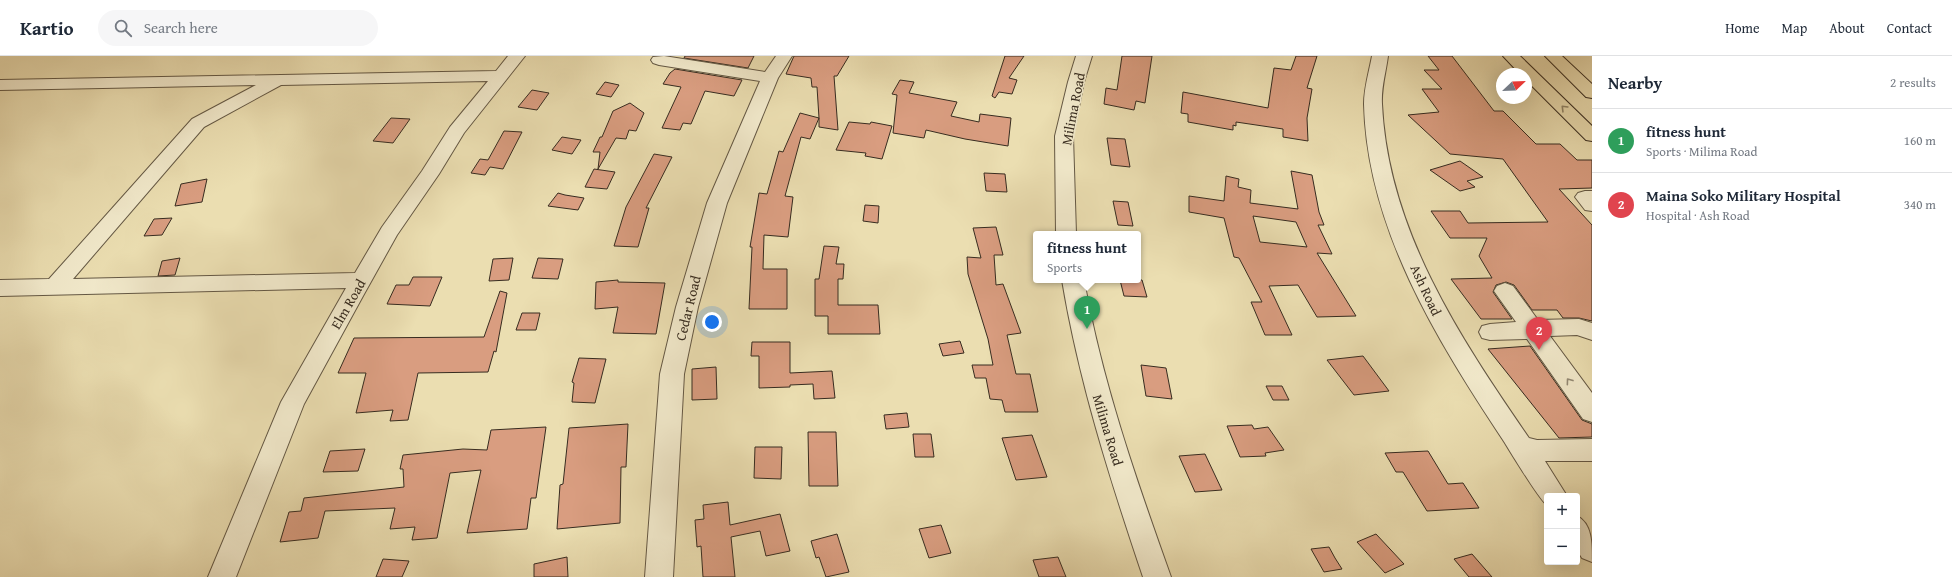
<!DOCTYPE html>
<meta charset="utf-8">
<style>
body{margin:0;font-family:"Gentium Book Plus",serif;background:#f6f6f7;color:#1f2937}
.controls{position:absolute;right:12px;bottom:12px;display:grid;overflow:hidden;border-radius:4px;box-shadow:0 4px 16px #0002}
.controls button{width:36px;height:36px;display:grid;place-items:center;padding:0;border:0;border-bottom:1px solid #e0e1e3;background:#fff;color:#1f2937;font:20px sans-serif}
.compass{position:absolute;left:1496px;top:12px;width:36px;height:36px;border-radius:50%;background:#fff;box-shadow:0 4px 16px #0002;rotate:67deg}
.you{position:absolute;left:712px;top:266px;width:14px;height:14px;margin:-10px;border:3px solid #fff;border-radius:50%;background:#1a73e8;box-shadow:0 0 0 6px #1a73e833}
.badge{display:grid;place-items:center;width:26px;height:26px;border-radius:50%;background:#1a73e8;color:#fff;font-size:13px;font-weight:700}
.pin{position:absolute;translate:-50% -33px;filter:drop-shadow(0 1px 2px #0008)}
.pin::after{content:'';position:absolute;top:21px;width:14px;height:12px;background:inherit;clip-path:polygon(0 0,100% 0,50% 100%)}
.popup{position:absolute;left:1033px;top:175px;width:108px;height:52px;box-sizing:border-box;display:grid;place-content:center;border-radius:4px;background:#fff;filter:drop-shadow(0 1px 3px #0005);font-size:13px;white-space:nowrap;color:#747a83}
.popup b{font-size:15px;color:#1f2937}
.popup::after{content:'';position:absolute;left:50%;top:100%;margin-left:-8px;border:8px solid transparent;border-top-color:#fff}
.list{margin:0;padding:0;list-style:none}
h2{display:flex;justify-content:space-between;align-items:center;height:52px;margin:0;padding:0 16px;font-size:17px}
h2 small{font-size:13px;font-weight:400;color:#747a83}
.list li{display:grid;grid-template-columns:26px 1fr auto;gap:12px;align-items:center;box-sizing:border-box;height:64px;padding:0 16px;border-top:1px solid #e0e1e3}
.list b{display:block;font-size:15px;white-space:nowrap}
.list p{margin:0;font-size:13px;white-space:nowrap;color:#747a83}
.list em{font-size:13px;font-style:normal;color:#747a83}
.icon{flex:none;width:22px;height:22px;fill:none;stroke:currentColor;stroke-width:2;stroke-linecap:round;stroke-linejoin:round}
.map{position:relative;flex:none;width:1592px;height:521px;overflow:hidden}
header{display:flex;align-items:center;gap:24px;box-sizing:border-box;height:56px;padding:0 20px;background:#fff;border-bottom:1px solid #e0e1e3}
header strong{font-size:19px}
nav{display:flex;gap:22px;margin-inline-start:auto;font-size:14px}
.search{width:280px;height:36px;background:#f6f6f7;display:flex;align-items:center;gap:10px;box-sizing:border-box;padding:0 14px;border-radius:22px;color:#747a83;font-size:15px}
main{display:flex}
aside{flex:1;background:#fff}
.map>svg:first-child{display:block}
</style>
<header>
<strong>Kartio</strong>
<div class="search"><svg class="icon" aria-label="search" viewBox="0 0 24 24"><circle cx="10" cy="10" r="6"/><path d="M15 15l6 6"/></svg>Search here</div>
<nav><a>Home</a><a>Map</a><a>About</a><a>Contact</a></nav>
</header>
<main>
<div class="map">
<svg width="1592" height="521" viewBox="0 0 1592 521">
<rect width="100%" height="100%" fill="#ebdeb1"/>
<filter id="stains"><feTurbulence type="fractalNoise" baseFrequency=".005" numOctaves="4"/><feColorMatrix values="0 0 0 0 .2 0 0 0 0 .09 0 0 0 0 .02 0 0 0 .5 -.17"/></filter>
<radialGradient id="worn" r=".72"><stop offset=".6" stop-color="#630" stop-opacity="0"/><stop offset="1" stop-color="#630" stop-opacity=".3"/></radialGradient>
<path fill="#d99d80" stroke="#372c20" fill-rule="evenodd" d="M685 0H754L748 12 684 2Z
M794 0H849L837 20H834L838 74 819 71V62L810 83 801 81 785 140 793 141 788 181 764 179 763 213H787V253H749L752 191H750L759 137 767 138 779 95 783 96 800 57 819 62 817 31H812L811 22 786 18Z
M1005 0H1024L1009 22 1017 24 1012 38 999 36 995 42 992 40Z
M1122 0H1152L1145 47 1136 45 1134 54 1104 48 1106 32 1117 34Z
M1296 0H1317L1307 32 1312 33 1307 62 1308 85 1283 81V73L1236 66V70L1233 69V74L1188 66V58L1181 57 1183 36 1268 52 1274 12 1291 14Z
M1428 0H1452L1494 55H1503L1536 88H1560L1577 104H1592V132L1559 133 1592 169V265L1579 262H1563L1557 254H1532L1514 229 1506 226 1496 229 1493 236 1512 263H1481L1451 223 1492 222 1479 200 1487 182H1450L1431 155H1460L1468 167 1548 166 1503 103 1450 98 1408 59 1439 56 1422 33H1442L1424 14H1439Z
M675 13 742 24 734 40 705 35 691 68 683 67 680 74 662 72 681 31 663 28 670 17Z
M900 24 914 26 909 37 957 46 951 60 979 66 980 58 1011 62 1008 90 965 83 926 74 924 82 893 77 897 39 892 38Z
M605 26 619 29 611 41 596 38Z
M532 34 549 37 537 54 518 51Z
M630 47 644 57 636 75 629 74 626 83 616 82 598 113 600 96H593L600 81H602L613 55Z
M391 62 410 63 393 87 373 85Z
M849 66 870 68 871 66 892 70 882 103 865 100 866 97 836 94Z
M504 75 522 76 503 113 490 111 485 119 471 117 480 103 488 104Z
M562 81 581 84 572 98 552 94Z
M1107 82 1125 83 1130 111 1111 109Z
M654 98 672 101 646 152H649L638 191 614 190 626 151Z
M1460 105 1483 121 1467 125 1475 131 1460 135 1430 114Z
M594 113 615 116 607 133 585 131Z
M1291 115 1312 119 1319 156 1324 169H1318L1332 198 1317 197 1356 260 1317 261 1298 229 1269 230 1292 279H1265L1251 246H1262L1239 202 1234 201 1224 162 1189 156V140L1224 145 1226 120 1239 123 1238 131 1251 134 1250 147 1298 153ZM1253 160 1296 166 1307 191 1260 186Z
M984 117 1005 118 1007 136 986 135Z
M207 123 202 146 175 150 181 128Z
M558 137 565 139 584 142 578 154 548 150Z
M1113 145 1128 146 1133 170 1118 169Z
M865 149 879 150 878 167 863 165Z
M172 162 162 179 144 180 154 163Z
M996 171 1003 199H994L996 229 1003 228 1021 277 1007 279 1016 318H1030L1038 356H1005L1002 344 990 343 986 322H975L972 309H993L988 283 968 218 967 201 981 202 973 172Z
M824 190 839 191 836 208H844L843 223H838V249H878L880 278H828V260H815V223H819Z
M180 202 175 219 158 220 162 205Z
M513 202 509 224 489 225 493 203Z
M538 202 563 203 558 223 532 222Z
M413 221H442L430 250 387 248 396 229H409Z
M618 224V226L665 227 656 278 613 277 618 251 595 253 596 226Z
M1120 224H1142L1147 241 1124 240Z
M500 235 507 237 496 296 494 295 488 316 418 317 408 364 390 365 393 354 356 357 366 317H338L354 282 484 281Z
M522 257H540L536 274H516Z
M960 285 964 297 943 300 939 288Z
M752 286H790V317L832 315 835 342 814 343 813 328 790 329V331L759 332V300H751Z
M1530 290 1582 364 1592 368V381L1559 382 1488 293Z
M1363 300 1389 335 1354 339 1327 304Z
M579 302 606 303 595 347 572 346 574 327 572 326Z
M1141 309 1166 312 1172 343 1146 340Z
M716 311 717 343 692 344V313Z
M1266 330H1282L1289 344H1273Z
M907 357 909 371 886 373 884 359Z
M628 368 626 411H621L620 467 557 473 560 429 563 428 569 372Z
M1252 369 1254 373 1268 371 1284 394 1265 397 1266 400 1240 401 1227 370Z
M546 371 536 442H531L527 473 467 477 481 414 450 417 437 482 412 484 415 471 390 473 395 452 325 455 318 482 280 486 289 456 301 455 304 442 404 431 403 413H400L403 399 463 393 487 394 491 374Z
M808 376H836L838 430H809Z
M913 378H931L934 401H915Z
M1032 379 1047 421 1016 424 1002 382Z
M755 391H782L781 423 754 422Z
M365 393 358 415 323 416 330 395Z
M1428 395 1448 428 1463 427 1479 452 1427 455 1403 416H1396L1385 397Z
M1205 398 1222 434 1195 436 1179 400Z
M728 446 730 469 780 458 790 495 766 500 760 475 731 481 735 521H703L701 490 697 491 695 464 704 463 703 449Z
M941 469 951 497 929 502 919 473Z
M837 478 849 516 826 521 819 501 816 502 811 485Z
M1376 478 1404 508 1385 517 1357 486Z
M1329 491 1335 502 1342 513 1324 516 1311 493Z
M1472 498 1492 521H1469L1454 503Z
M567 501 568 521H534V508Z
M1058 501 1066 521H1039L1033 504Z
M383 503 409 505 402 521H376Z"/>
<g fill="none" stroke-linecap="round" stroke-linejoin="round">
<defs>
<path id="minor" d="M508 0H525L464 77 439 118 397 179 363 240 304 348 236 521H208L281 346 346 232 0 240V224L49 223 192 63 256 29 0 34V24L496 15ZM488 25 450 71 422 115 382 171 355 217 73 223 204 71 281 29Z
M664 0 765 16 776 0H792L778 22 727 147 698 251 684 318 673 521H645L660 318 676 251 707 147 760 25 659 9 653 7 651 4 653 1Z
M1076 0H1092L1084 26 1073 80 1076 178H1056L1055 80 1068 26Z
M1372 0H1388C1386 16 1381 32 1382 48 1388 174 1460 282 1529 382L1537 384 1592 383V405H1545L1567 440H1547V449C1540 445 1510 395 1503 384 1437 284 1367 172 1364 48 1364 32 1369 16 1372 0Z
M1585 135H1592V155L1585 154 1575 141 1578 137Z
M1062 224H1084C1102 326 1136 423 1171 521H1143C1110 423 1079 326 1062 224Z
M1505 227 1513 230 1538 264 1579 263 1592 267V284L1577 279 1550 280 1592 337V366L1583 363 1527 283 1490 284 1482 282 1479 276 1482 270 1490 268 1516 266 1494 235 1497 230Z
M1577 460C1592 468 1592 486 1592 506L1582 502 1577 494Z"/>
<path id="major" d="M1503 0H1520L1592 70V85L1586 84 1526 24V18H1520Z
M1545 0H1562L1592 28V42L1586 41Z"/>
</defs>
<use href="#minor" stroke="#645844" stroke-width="2"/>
<use href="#major" stroke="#372c20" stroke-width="2"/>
<use href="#minor" fill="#f2eacc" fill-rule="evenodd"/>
<use href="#major" fill="#ebdeb1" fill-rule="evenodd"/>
</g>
<defs><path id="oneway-chevron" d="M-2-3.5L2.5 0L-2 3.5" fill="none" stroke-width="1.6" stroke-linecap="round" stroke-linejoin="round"/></defs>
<use stroke="#918568" href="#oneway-chevron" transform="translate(1564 52) rotate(-135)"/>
<use stroke="#948b76" href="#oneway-chevron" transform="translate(1569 325) rotate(-126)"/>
<g text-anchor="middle" stroke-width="3.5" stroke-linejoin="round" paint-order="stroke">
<g font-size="14" fill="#372c20" stroke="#f2eacc">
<text transform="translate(1073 53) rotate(-79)" y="5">Milima Road</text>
<text transform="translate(1426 234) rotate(65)" y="5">Ash Road</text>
<text transform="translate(348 248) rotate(-60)" y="5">Elm Road</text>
<text transform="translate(688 252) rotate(-76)" y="5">Cedar Road</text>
<text transform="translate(1108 374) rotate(73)" y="5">Milima Road</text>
</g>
</g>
<rect width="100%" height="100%" filter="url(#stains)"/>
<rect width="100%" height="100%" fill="url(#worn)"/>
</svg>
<div class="controls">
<button>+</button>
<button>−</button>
</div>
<svg class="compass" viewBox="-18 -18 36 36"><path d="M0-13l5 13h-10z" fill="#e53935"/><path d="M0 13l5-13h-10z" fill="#747a83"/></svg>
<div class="you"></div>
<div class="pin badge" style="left:1087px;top:273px;background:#2e9e5b">1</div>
<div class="popup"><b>fitness hunt</b>Sports</div>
<div class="pin badge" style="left:1539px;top:294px;background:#e0444e">2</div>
</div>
<aside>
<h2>Nearby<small>2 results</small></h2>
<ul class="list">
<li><span class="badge" style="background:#2e9e5b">1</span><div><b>fitness hunt</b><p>Sports · Milima Road</p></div><em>160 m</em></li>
<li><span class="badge" style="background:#e0444e">2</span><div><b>Maina Soko Military Hospital</b><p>Hospital · Ash Road</p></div><em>340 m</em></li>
</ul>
</aside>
</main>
